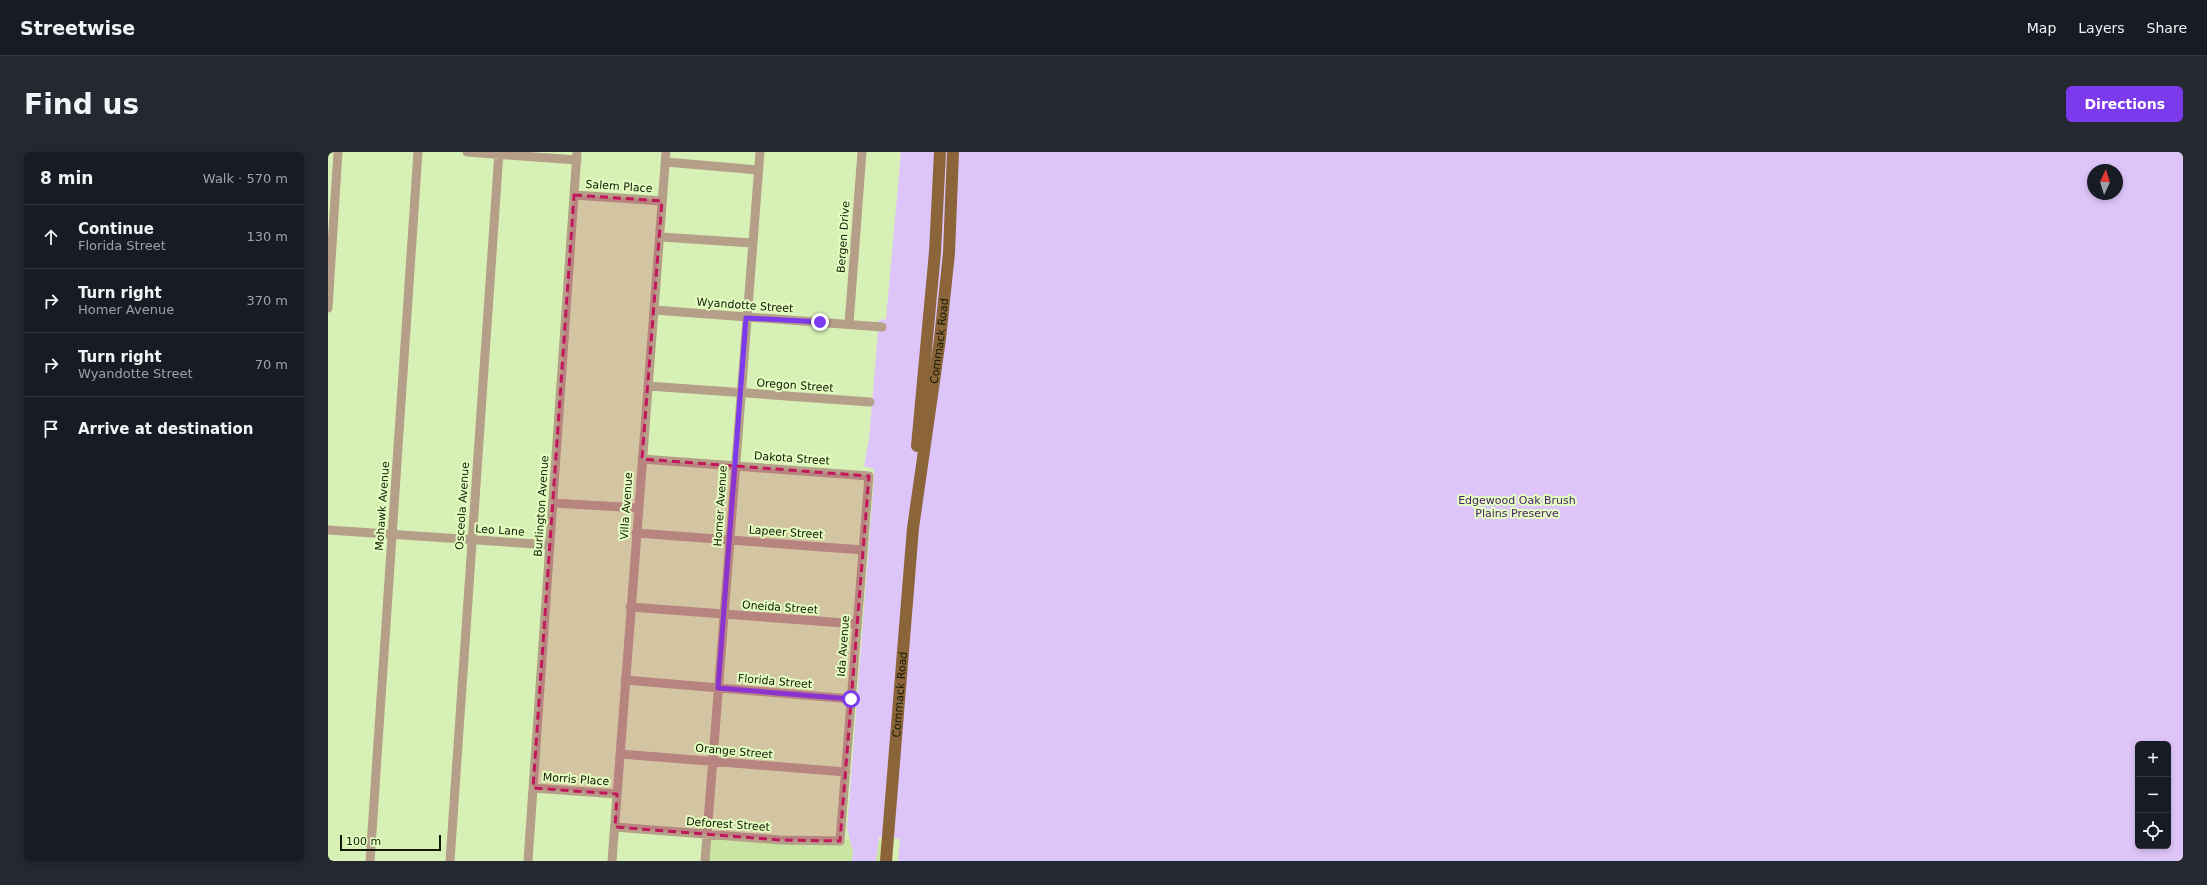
<!DOCTYPE html>
<meta charset="utf-8">
<style>
body{margin:0;font-family:"DejaVu Sans",sans-serif;background:#242831;color:#f1f3f6}
.controls{position:absolute;right:12px;bottom:12px;display:grid;overflow:hidden;border-radius:6px;box-shadow:0 2px 6px #0003}
.controls button{width:36px;height:36px;display:grid;place-items:center;padding:0;border:0;border-bottom:1px solid #363941;background:#171b24;color:#f1f3f6;font:20px sans-serif}
.compass{position:absolute;left:1759px;top:12px;width:36px;height:36px;border-radius:50%;background:#171b24;box-shadow:0 2px 6px #0003;rotate:4deg}
.scale{position:absolute;left:12px;bottom:10px;width:101px;box-sizing:border-box;padding-left:4px;border:2px solid #111904;border-top:0;font-size:11px;line-height:14px;white-space:nowrap;color:#111904;-webkit-text-stroke:3px #e4fec2;paint-order:stroke}
.stop{position:absolute;width:12px;height:12px;margin:-9px;border:3px solid #7c3aed;border-radius:50%;background:#fff}
.stop.end{background:#7c3aed;border-color:#fff;box-shadow:0 1px 4px #0008}
.list{margin:0;padding:0;list-style:none}
h2{display:flex;justify-content:space-between;align-items:center;height:52px;margin:0;padding:0 16px;font-size:17px}
h2 small{font-size:13px;font-weight:400;color:#9ea1a6}
.list li{display:grid;grid-template-columns:26px 1fr auto;gap:12px;align-items:center;box-sizing:border-box;height:64px;padding:0 16px;border-top:1px solid #363941}
.list b{display:block;font-size:15px;white-space:nowrap}
.list p{margin:0;font-size:13px;white-space:nowrap;color:#9ea1a6}
.list em{font-size:13px;font-style:normal;color:#9ea1a6}
.icon{flex:none;width:22px;height:22px;fill:none;stroke:currentColor;stroke-width:2;stroke-linecap:round;stroke-linejoin:round}
.map{position:relative;flex:none;width:1855px;height:709px;overflow:hidden;border-radius:6px}
header{display:flex;align-items:center;gap:24px;box-sizing:border-box;height:56px;padding:0 20px;background:#171b24;border-bottom:1px solid #363941}
header strong{font-size:19px}
nav{display:flex;gap:22px;margin-inline-start:auto;font-size:14px}
.intro{display:flex;align-items:center;justify-content:space-between;box-sizing:border-box;height:96px;padding:0 24px}
h1{margin:0;font-size:28px}
.button{padding:10px 18px;border-radius:6px;background:#7c3aed;color:#fff;font-size:14px;font-weight:700}
main{display:flex;gap:24px;padding:0 24px}
aside{flex:1;background:#171b24;border-radius:6px;box-shadow:0 2px 6px #0003}
.map>svg:first-child{display:block}
</style>
<header>
<strong>Streetwise</strong>
<nav><a>Map</a><a>Layers</a><a>Share</a></nav>
</header>
<div class="intro"><h1>Find us</h1><a class="button">Directions</a></div>
<main>
<aside>
<h2>8 min<small>Walk · 570 m</small></h2>
<ul class="list">
<li><svg class="icon" aria-label="ahead" viewBox="0 0 24 24"><path d="M12 20V5M6 11l6-6 6 6"/></svg><div><b>Continue</b><p>Florida Street</p></div><em>130 m</em></li>
<li><svg class="icon" aria-label="right" viewBox="0 0 24 24"><path d="M7 20v-9h11M14 6l5 5-5 5"/></svg><div><b>Turn right</b><p>Homer Avenue</p></div><em>370 m</em></li>
<li><svg class="icon" aria-label="right" viewBox="0 0 24 24"><path d="M7 20v-9h11M14 6l5 5-5 5"/></svg><div><b>Turn right</b><p>Wyandotte Street</p></div><em>70 m</em></li>
<li><svg class="icon" aria-label="arrive" viewBox="0 0 24 24"><path d="M6 21V4h12l-3 4 3 4H6"/></svg><div><b>Arrive at destination</b></div></li>
</ul>
</aside>
<div class="map">
<svg width="1855" height="709" viewBox="0 0 1855 709">
<rect width="100%" height="100%" fill="#d7f0b5"/>
<path fill="#cae5a3" d="M378 683 515 693 516 689 519 687 566 690 565 709H376Z"/>
<path fill="#dec5f9" fill-rule="evenodd" d="M573 0H1855V709H570L572 687 551 685 548 709H524L525 699 519 677 546 326V317L536 314 541 287 551 168 558 167ZM1765 18H1789V42H1765ZM1810 592H1840V694H1810Z"/>
<g fill="none" stroke-linecap="round" stroke-linejoin="round">
<path stroke="#b69f89" stroke-width="9" d="M139 0 249 8
M338 10 430 18
M246 43 334 49
M333 85 424 91
M0 156 10 0
M326 158 554 175
M521 172 534 0
M320 234 542 250
M225 351 310 356
M0 378 222 393
M308 381 535 398
M302 455 529 472
M297 528 523 547
M292 602 518 620
M205 636 289 642
M287 675 452 688 512 689 541 324 314 307
M42 709 90 0
M122 709 171 0
M200 709 249 0
M284 709 338 0
M377 709 432 0"/>
<g stroke="#8b643a" stroke-width="12">
<path d="M589 294 607 100 612 0"/>
<path id="s1" d="M558 709 585 376 612 187 621 101 625 0"/>
</g>
</g>
<g fill="none" stroke-linecap="round" stroke-linejoin="round">
<path stroke="#7c3aed" stroke-width="5" d="M492 170 418 166 390 536 523 547"/>
</g>
<path fill="#c2185b" fill-opacity="0.2" stroke="#c2185b" stroke-width="3" stroke-dasharray="8 5" stroke-linejoin="round" d="M246 43 334 49 314 307 541 324 512 689 452 688 287 675 289 642 205 636Z"/>
<g text-anchor="middle" stroke-width="4" stroke-linejoin="round" paint-order="stroke">
<g font-size="11" fill="#111904" stroke="#e4fec2">
<text transform="translate(291 34) rotate(4)" y="4">Salem Place</text>
<text transform="translate(515 85) rotate(-86)" y="4">Bergen Drive</text>
<text transform="translate(417 153) rotate(4)" y="4">Wyandotte Street</text>
<text dy="4" stroke="none"><textPath href="#s1" startOffset="523">Commack Road</textPath></text>
<text transform="translate(467 233) rotate(4)" y="4">Oregon Street</text>
<text transform="translate(464 306) rotate(4)" y="4">Dakota Street</text>
<text transform="translate(54 354) rotate(-86)" y="4">Mohawk Avenue</text>
<text transform="translate(134 354) rotate(-86)" y="4">Osceola Avenue</text>
<text transform="translate(213 354) rotate(-86)" y="4">Burlington Avenue</text>
<text transform="translate(298 354) rotate(-86)" y="4">Villa Avenue</text>
<text transform="translate(392 354) rotate(-86)" y="4">Homer Avenue</text>
<text transform="translate(172 378) rotate(4)" y="4">Leo Lane</text>
<text transform="translate(458 380) rotate(4)" y="4">Lapeer Street</text>
<text transform="translate(452 455) rotate(4)" y="4">Oneida Street</text>
<text transform="translate(515 494) rotate(-86)" y="4">Ida Avenue</text>
<text transform="translate(447 529) rotate(5)" y="4">Florida Street</text>
<text dy="4" stroke="none"><textPath href="#s1" startOffset="167">Commack Road</textPath></text>
<text transform="translate(406 599) rotate(5)" y="4">Orange Street</text>
<text transform="translate(248 627) rotate(4)" y="4">Morris Place</text>
<text transform="translate(400 672) rotate(4)" y="4">Deforest Street</text>
</g>
<g font-size="11" fill="#472066" stroke="#e4fec2">
<text x="1189" y="352">Edgewood Oak Brush<tspan x="1189" dy="13">Plains Preserve</tspan></text>
</g>
</g>
</svg>
<div class="controls">
<button>+</button>
<button>−</button>
<button><svg class="icon" aria-label="locate" viewBox="0 0 24 24"><circle cx="12" cy="12" r="6"/><path d="M12 2v4M12 18v4M2 12h4M18 12h4"/></svg></button>
</div>
<svg class="compass" viewBox="-18 -18 36 36"><path d="M0-13l5 13h-10z" fill="#e53935"/><path d="M0 13l5-13h-10z" fill="#9ea1a6"/></svg>
<div class="scale">100 m</div>
<div class="stop" style="left:523px;top:547px"></div>
<div class="stop end" style="left:492px;top:170px"></div>
</div>
</main>
